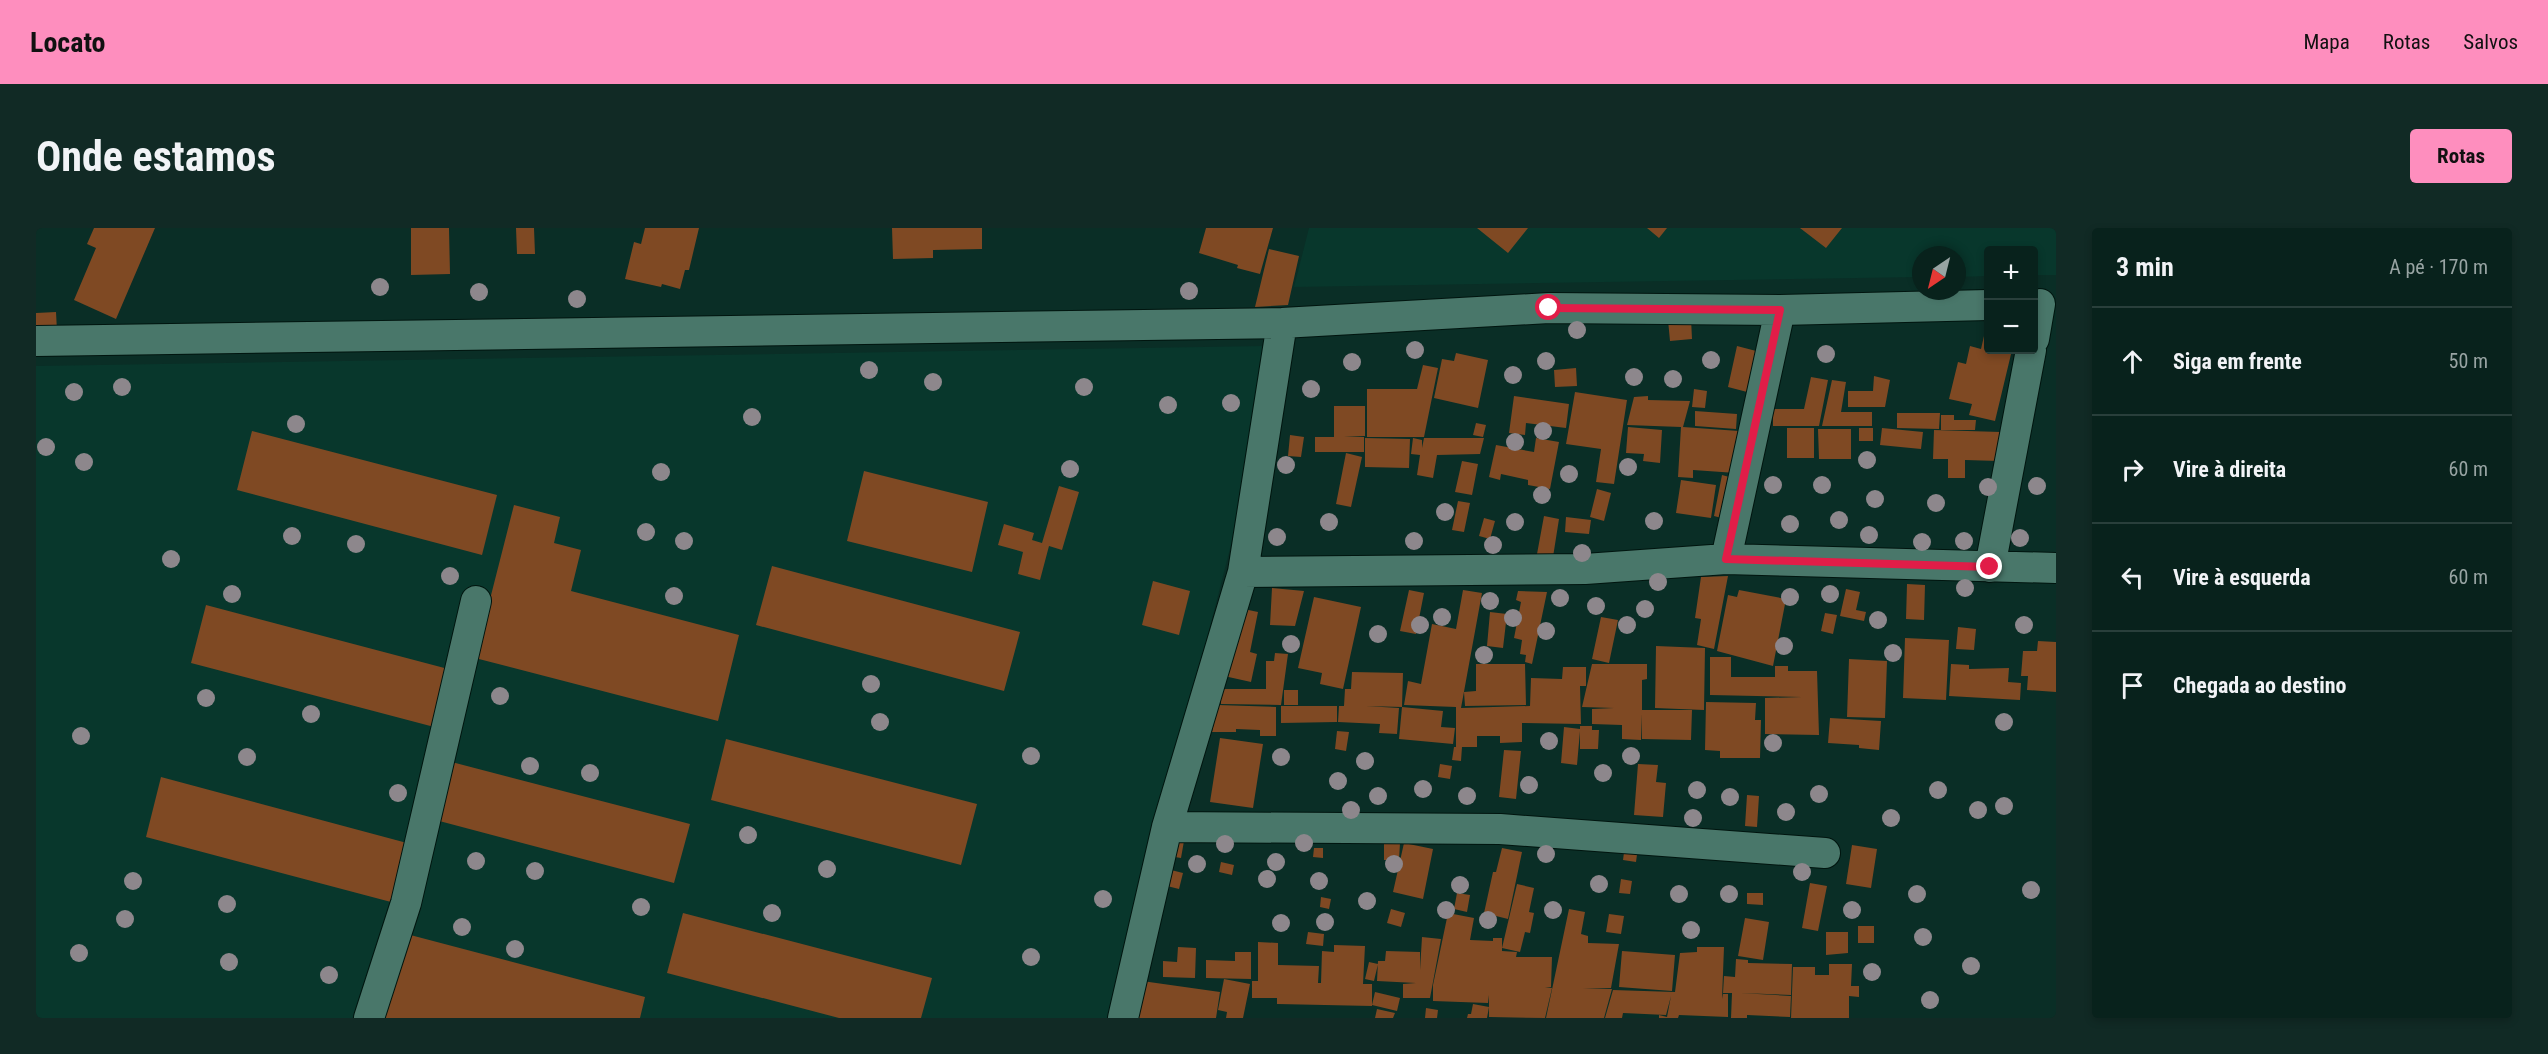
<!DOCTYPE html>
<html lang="pt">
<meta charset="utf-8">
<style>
body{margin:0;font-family:"Roboto Condensed",sans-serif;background:#112a25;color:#f1f3f6}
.controls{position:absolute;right:18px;top:18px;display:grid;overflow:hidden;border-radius:6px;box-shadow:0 3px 9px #0003}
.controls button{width:54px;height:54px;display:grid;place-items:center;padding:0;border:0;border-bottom:2px solid #293f3b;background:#08221c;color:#f1f3f6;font:30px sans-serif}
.compass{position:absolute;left:1876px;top:18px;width:54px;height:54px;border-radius:50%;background:#08221c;box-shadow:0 3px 9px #0003;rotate:215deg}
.stop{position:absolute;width:18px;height:18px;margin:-14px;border:4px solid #e11d48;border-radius:50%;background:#fff}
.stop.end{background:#e11d48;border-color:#fff;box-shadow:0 2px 6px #0008}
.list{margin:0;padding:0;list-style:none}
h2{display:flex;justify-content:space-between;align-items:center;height:78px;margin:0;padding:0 24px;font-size:26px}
h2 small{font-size:20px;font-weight:400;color:#98a4a3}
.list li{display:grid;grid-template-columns:39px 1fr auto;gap:18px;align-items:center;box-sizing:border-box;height:108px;padding:0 24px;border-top:2px solid #293f3b}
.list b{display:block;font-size:22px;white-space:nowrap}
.list em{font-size:20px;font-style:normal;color:#98a4a3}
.icon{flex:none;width:33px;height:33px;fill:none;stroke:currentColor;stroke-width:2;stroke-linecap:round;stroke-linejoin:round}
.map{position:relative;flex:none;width:2020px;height:790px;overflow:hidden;border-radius:6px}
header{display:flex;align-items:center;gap:36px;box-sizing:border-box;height:84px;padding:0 30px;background:#fe8ebe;color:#111}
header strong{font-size:28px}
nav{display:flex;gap:33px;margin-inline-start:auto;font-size:21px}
.intro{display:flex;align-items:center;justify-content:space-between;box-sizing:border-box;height:144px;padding:0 36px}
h1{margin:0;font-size:42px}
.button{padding:15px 27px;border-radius:6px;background:#fe8ebe;color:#111;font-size:21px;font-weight:700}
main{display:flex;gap:36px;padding:0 36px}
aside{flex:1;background:#08221c;border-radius:6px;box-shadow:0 3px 9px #0003}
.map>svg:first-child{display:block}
</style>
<header>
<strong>Locato</strong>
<nav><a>Mapa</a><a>Rotas</a><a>Salvos</a></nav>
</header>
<div class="intro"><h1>Onde estamos</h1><a class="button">Rotas</a></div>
<main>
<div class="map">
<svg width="2020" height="790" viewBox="0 0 2020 790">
<rect width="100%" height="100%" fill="#0a2e26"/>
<path fill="#08372c" d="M1273 0H2020V47H1998V22H1952V48L1921 49V27H1885V49L1258 59Z
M1229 118 1200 297 1074 790H0V138Z"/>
<path fill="#7f4923" d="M58 0H119L80 91 38 72 60 20 51 16Z
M375 0H413L414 46 375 47Z
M480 0H498L499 26H481Z
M609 0H663L653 42H649L644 61 626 56 625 59 589 51 598 14 605 16Z
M856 0H946V21L897 22V30L857 31Z
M1170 0H1237L1224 46 1201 40 1202 37 1163 25Z
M1441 0H1492L1472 25Z
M1611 0H1631L1623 10Z
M1764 0H1806L1790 20Z
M1233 21 1263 28 1252 77 1219 79Z
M20 84 21 103 0 104V85Z
M1655 90 1656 111 1634 113 1632 92Z
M1948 108 1952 109V122H1976L1959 193 1933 187 1936 176 1913 171 1922 134 1930 136 1934 118 1945 121Z
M1701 118 1724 124 1715 165 1692 159Z
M1420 125 1452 132 1442 180 1398 170 1406 131 1418 133Z
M1387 137 1402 140 1388 209H1331V161H1381Z
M1540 140 1541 158 1519 159 1518 142Z
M1838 148 1854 152 1849 179H1812V163H1837Z
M1775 149 1792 152 1783 198H1737V181H1768Z
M1796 152 1810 154 1805 184H1836V198H1786Z
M1658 161 1671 163 1669 180 1656 179Z
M1539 164 1591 172 1578 256 1560 254 1565 221 1530 216Z
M1478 168 1533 176 1530 200 1490 195 1489 207 1473 205Z
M1612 168V172L1654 173 1647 199 1703 203 1700 245 1657 242V250L1642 249 1645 199 1591 197 1598 169Z
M1298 178H1329V208H1308L1328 209V224H1279V209H1298Z
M1659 183 1701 186 1700 201 1659 198Z
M1861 185H1904L1903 201 1861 200Z
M1905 187H1918V192H1940L1939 202H1905Z
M1440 195 1450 197 1447 209 1437 207Z
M1592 199 1626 202 1624 235 1607 233 1608 226 1590 225Z
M1751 200H1778V230H1751Z
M1823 200H1837V213H1823Z
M1846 200 1887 204 1885 221 1844 217Z
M1782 201H1815V231H1783Z
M1898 202 1965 204 1963 233 1929 232V250H1912V231H1897Z
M216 203 461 267 446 327 201 262Z
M1254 207 1268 209 1265 229 1252 228Z
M1329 210 1374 211 1373 240 1329 239Z
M1377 210 1386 212V220L1388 210H1448L1444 226 1401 227 1397 250 1381 247 1384 227 1375 226Z
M1500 210 1523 214 1514 261 1492 257V252L1465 246 1464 252 1453 249 1460 217 1498 224Z
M1310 225 1326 229 1315 279 1300 276Z
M1426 233 1442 236 1436 267 1419 264Z
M828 243 952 274 936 344 811 313Z
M1686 247 1697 250 1689 291 1678 288Z
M1645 252 1680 257 1675 290 1640 285Z
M1023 258 1043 264 1026 322 1013 318 1004 352 982 346 987 324 962 317 968 296 998 305 996 312 1006 315Z
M1561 261 1575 265 1568 293 1554 289Z
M1422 273 1434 275 1428 304 1416 302Z
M478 277 524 289 518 315 545 322 535 363 703 407 682 493 439 430Z
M1508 288 1523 291 1517 329 1501 326Z
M1530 289 1555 292 1553 306 1529 304Z
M1448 290 1459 293 1454 311 1443 308Z
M736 338 984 404 968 463 720 397Z
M1692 348 1678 421 1661 417 1665 391 1659 390 1665 349Z
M1117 353 1154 363 1143 407 1106 397Z
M1871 356 1889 357 1888 392 1870 391Z
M1236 360 1268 363 1259 398 1234 397Z
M1810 361 1824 364 1820 382 1830 384 1828 393 1804 388Z
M1373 362 1388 365 1380 406 1364 403Z
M1427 362 1446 365 1425 480 1494 478 1495 450 1526 451 1527 439H1550V458H1544L1545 496 1486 495V514L1464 515V508H1441V519H1426L1425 533 1416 532 1418 519H1420V479L1368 477 1372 453 1385 456 1396 396 1420 401Z
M1703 362 1750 371 1737 438 1681 423 1692 367 1701 369Z
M1482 363 1511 364 1496 436 1489 434 1490 427 1484 426 1486 412 1478 410 1485 374 1480 372Z
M1278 369 1325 379 1307 461 1284 456 1286 445 1262 440Z
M170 377 416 442 402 500 155 435Z
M1203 380 1222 384 1214 424 1221 426 1215 454 1188 448Z
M1454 384 1471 386 1467 420 1451 418Z
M1789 385 1801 387 1797 406 1785 403Z
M1565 389 1582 392 1573 435 1556 431Z
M1922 399 1940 401 1938 422 1920 421Z
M1869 410 1913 412 1910 472 1867 470Z
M2002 413 2020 414V464L1991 462 1992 448H1985L1987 423H2001Z
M1620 418 1669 420 1668 482 1619 480Z
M1239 425 1252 426 1245 477 1185 476V461H1230V433H1238Z
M1674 429H1695V449H1739V438H1752V443H1781L1783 507 1729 506V470L1766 469 1674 467Z
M1813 431 1851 433 1849 490 1811 489Z
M1440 436H1489L1490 477 1429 478 1428 464 1440 463Z
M1556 436H1611V451L1606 452V482H1656L1655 512 1606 511V486L1605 512 1586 511V497L1556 496V481L1578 480 1546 479Z
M1915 436 1933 437V441L1973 440 1972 454 1985 455 1984 472 1913 468Z
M1316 444 1367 445 1366 479 1330 478 1363 480 1361 506 1343 505 1344 496 1302 494 1303 478H1308L1309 461H1315Z
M1248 462H1262V477H1248Z
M1670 474 1720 475 1719 492H1725L1724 530H1684V523L1669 522Z
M1182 477 1240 479V508H1224V502L1200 501V504H1176Z
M1245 478H1301V494L1245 495Z
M1366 479 1407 483 1405 499 1419 500 1417 516 1363 511Z
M1794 490 1845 493 1843 522 1823 520V517L1792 515Z
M1544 498H1556V502H1563L1562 521H1544V503L1541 537 1525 535 1528 499 1544 501Z
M1301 503 1313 504 1310 523 1299 521Z
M1184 510 1227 516 1217 580 1174 574Z
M690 511 941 576 925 637 675 572Z
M1468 522 1485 523 1480 571 1463 569Z
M408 532 654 596 638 655 392 590Z
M1404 536 1416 538 1414 551 1402 549Z
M1602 536 1622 537 1620 554 1630 555 1627 589 1598 587Z
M125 549 371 615 355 674 110 609Z
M1711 567 1723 568 1721 599 1709 598Z
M1135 611 1148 613 1145 630 1133 628Z
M1348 614 1364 615 1363 632H1348Z
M1368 615 1397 621 1387 671 1357 664Z
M1589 617 1602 619 1600 634 1587 632Z
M1816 617 1841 621 1835 660 1810 656Z
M1278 620H1287V630L1277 629Z
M1466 620 1486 624 1472 691 1448 685 1457 644H1460Z
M1185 634 1198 637 1196 647 1183 644Z
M1131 641 1147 645 1143 661 1127 657Z
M1585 651 1596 653 1594 666 1583 665Z
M1774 655 1791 658 1782 703 1766 700Z
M1481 656 1498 660 1493 684 1498 685 1494 705 1489 704 1484 724 1466 720Z
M1421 665 1434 667 1431 684 1418 681Z
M1711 665H1727V677L1711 676Z
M1285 669 1295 671 1293 681 1284 679Z
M1355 681 1369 685 1365 699 1351 695Z
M1533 681 1549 684 1545 706 1552 708V715L1583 716 1575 760H1547L1576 761 1568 790H1510Z
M647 685 896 750 885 790H803L631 745Z
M1412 685 1438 690 1434 712 1457 713V710H1466V723L1481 724 1480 729H1516L1515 759H1509L1516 760 1509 790 1453 789V779L1451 790H1431L1432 786H1435L1437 776 1453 779V767L1452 775 1397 773V757Z
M1573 686 1588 688 1585 706 1570 704Z
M1709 690 1733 694 1727 732 1702 728Z
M1822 698H1838V715H1822Z
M363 704 609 769 604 790H343Z
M1272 704 1288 706 1287 718 1270 716Z
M1790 704H1812V725L1790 727Z
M1386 709 1405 711 1394 770H1367V756L1380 755 1341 753 1342 733H1349L1350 723 1384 724V742Z
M1222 714 1242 715V737L1283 738 1282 755H1285L1286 723 1298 724V717L1329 718 1327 756H1336V778L1241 776V770H1216V753H1222Z
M1142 719 1160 720 1159 750 1127 749V733L1141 734Z
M1661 719H1688L1686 771 1687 766H1692V789L1643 787 1642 790H1623V787L1631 789 1635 768 1630 787 1587 785 1586 790H1569L1577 762 1639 764 1644 725 1661 724Z
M1586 723 1639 727 1636 763 1583 759Z
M1199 724H1215V751L1170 750V732L1199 733Z
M1700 731 1712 732V735L1756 736 1755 767 1704 765 1755 768 1754 789 1711 787V790H1695L1696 765H1687L1688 748 1699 749Z
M1333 734 1342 736 1338 753 1329 751Z
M1793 736H1816L1815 758H1823V769L1813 768V790H1755L1757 739H1779V747H1793Z
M1188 751 1214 756 1207 790H1190L1191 784 1182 782Z
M1106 753 1184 764 1180 790H1101Z
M1339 764 1364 770 1361 783 1336 777Z
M1390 780 1402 782 1401 790H1389Z
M1341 781 1359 785 1357 790H1339Z"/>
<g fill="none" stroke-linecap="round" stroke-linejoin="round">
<defs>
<path id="minor" d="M1998 111 2004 76
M0 113 1246 95 1513 80 1744 82 1952 77
M1690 331 1744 82
M1954 339 1995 122
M1207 344 1549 341 1690 331 2020 340
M1131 599 1464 601 1789 625
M333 790 370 675 440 373
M1087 790 1131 599 1207 344 1246 95"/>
</defs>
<use href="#minor" stroke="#00150f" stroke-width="32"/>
<use href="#minor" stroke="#49776a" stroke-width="30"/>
</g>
<g fill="#8d878c">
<circle cx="344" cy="59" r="9"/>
<circle cx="1153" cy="63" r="9"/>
<circle cx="443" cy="64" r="9"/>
<circle cx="541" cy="71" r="9"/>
<circle cx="1541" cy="102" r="9"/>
<circle cx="1379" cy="122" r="9"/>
<circle cx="1790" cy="126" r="9"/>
<circle cx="1675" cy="132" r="9"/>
<circle cx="1510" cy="133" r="9"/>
<circle cx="1316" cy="134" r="9"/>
<circle cx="833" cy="142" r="9"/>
<circle cx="1477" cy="147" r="9"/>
<circle cx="1598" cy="149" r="9"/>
<circle cx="1637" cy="151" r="9"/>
<circle cx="897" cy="154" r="9"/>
<circle cx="86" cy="159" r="9"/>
<circle cx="1048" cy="159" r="9"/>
<circle cx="1275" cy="161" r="9"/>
<circle cx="38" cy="164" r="9"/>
<circle cx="1195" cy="175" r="9"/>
<circle cx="1132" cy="177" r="9"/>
<circle cx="716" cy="189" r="9"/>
<circle cx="260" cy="196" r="9"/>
<circle cx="1507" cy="203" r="9"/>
<circle cx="1479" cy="214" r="9"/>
<circle cx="10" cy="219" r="9"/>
<circle cx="1831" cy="232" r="9"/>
<circle cx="48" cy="234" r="9"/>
<circle cx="1250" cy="237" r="9"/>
<circle cx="1592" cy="239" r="9"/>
<circle cx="1034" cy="241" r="9"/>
<circle cx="625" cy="244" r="9"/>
<circle cx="1533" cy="246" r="9"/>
<circle cx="1737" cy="257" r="9"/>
<circle cx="1786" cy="257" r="9"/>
<circle cx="2001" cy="258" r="9"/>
<circle cx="1952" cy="259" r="9"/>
<circle cx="1506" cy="267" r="9"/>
<circle cx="1839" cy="271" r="9"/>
<circle cx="1900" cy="275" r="9"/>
<circle cx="1409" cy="284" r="9"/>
<circle cx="1803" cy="292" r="9"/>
<circle cx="1618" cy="293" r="9"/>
<circle cx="1293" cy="294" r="9"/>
<circle cx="1479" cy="294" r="9"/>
<circle cx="1754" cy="296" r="9"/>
<circle cx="610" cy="304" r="9"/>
<circle cx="1833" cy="307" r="9"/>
<circle cx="256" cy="308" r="9"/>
<circle cx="1241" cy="309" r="9"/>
<circle cx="1984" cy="310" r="9"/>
<circle cx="648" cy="313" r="9"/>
<circle cx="1378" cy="313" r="9"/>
<circle cx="1928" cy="313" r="9"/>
<circle cx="1886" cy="314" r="9"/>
<circle cx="320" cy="316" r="9"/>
<circle cx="1457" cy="317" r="9"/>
<circle cx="1546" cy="325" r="9"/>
<circle cx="135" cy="331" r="9"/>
<circle cx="414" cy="348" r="9"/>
<circle cx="1622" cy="354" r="9"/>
<circle cx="1929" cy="360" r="9"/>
<circle cx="196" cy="366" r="9"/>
<circle cx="1794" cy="366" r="9"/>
<circle cx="638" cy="368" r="9"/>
<circle cx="1754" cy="369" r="9"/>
<circle cx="1524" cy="370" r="9"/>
<circle cx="1454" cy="373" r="9"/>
<circle cx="1560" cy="378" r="9"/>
<circle cx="1609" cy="381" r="9"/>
<circle cx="1406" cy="389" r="9"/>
<circle cx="1477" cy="390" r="9"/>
<circle cx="1842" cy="392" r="9"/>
<circle cx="1384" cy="397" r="9"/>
<circle cx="1591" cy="397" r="9"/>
<circle cx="1988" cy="397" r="9"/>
<circle cx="1510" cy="403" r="9"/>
<circle cx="1342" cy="406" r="9"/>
<circle cx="1255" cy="416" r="9"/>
<circle cx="1748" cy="418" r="9"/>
<circle cx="1857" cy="425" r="9"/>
<circle cx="1448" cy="427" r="9"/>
<circle cx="835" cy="456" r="9"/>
<circle cx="464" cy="468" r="9"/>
<circle cx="170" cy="470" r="9"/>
<circle cx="275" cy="486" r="9"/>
<circle cx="844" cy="494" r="9"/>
<circle cx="1968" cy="494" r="9"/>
<circle cx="45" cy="508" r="9"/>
<circle cx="1513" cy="513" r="9"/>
<circle cx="1737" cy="515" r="9"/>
<circle cx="995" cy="528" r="9"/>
<circle cx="1595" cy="528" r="9"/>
<circle cx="211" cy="529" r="9"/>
<circle cx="1245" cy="529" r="9"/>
<circle cx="1329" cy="533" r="9"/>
<circle cx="494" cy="538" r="9"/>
<circle cx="554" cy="545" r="9"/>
<circle cx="1567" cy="545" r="9"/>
<circle cx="1302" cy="553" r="9"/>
<circle cx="1493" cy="557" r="9"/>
<circle cx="1387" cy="561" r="9"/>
<circle cx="1661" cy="562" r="9"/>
<circle cx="1902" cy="562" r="9"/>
<circle cx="362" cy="565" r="9"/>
<circle cx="1783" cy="566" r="9"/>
<circle cx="1342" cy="568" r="9"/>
<circle cx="1431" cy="568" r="9"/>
<circle cx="1694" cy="569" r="9"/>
<circle cx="1968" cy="578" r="9"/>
<circle cx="1315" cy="582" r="9"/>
<circle cx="1942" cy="582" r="9"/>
<circle cx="1750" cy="584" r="9"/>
<circle cx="1657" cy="590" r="9"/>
<circle cx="1855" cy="590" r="9"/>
<circle cx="712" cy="607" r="9"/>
<circle cx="1268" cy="615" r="9"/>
<circle cx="1189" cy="616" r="9"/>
<circle cx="1510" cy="626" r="9"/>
<circle cx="440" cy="633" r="9"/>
<circle cx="1240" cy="634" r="9"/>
<circle cx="1161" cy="636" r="9"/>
<circle cx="1358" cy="636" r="9"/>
<circle cx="791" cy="641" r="9"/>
<circle cx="499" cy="643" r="9"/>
<circle cx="1766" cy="644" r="9"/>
<circle cx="1231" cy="651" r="9"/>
<circle cx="97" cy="653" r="9"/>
<circle cx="1283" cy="653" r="9"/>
<circle cx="1563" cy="656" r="9"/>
<circle cx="1424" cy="657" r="9"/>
<circle cx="1995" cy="662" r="9"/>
<circle cx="1643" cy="666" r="9"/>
<circle cx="1693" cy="666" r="9"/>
<circle cx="1881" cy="666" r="9"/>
<circle cx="1067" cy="671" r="9"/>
<circle cx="1331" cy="673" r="9"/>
<circle cx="191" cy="676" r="9"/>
<circle cx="605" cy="679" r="9"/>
<circle cx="1410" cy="682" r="9"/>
<circle cx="1517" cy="682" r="9"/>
<circle cx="1816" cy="682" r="9"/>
<circle cx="736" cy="685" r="9"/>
<circle cx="89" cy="691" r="9"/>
<circle cx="1452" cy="692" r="9"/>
<circle cx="1289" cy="694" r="9"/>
<circle cx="1245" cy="695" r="9"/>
<circle cx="426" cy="699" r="9"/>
<circle cx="1655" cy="702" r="9"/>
<circle cx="1887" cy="709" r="9"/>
<circle cx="479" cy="721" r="9"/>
<circle cx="43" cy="725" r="9"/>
<circle cx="995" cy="729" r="9"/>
<circle cx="193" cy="734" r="9"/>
<circle cx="1935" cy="738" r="9"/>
<circle cx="1836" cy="744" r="9"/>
<circle cx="293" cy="747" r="9"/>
<circle cx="1894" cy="772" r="9"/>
</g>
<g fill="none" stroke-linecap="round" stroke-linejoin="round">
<path stroke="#e11d48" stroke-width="8" d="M1513 80 1744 82 1690 331 1954 339"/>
</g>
</svg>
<div class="controls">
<button>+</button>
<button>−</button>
</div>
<svg class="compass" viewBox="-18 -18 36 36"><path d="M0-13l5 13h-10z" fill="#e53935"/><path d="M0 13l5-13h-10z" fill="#98a4a3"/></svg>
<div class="stop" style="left:1513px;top:80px"></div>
<div class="stop end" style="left:1954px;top:339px"></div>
</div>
<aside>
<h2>3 min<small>A pé · 170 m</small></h2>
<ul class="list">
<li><svg class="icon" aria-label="ahead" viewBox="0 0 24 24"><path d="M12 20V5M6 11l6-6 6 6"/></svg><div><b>Siga em frente</b></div><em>50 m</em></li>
<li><svg class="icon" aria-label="right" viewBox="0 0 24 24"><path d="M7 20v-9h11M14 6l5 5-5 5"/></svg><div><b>Vire à direita</b></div><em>60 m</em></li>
<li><svg class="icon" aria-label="left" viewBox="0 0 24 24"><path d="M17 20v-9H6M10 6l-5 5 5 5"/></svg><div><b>Vire à esquerda</b></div><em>60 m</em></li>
<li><svg class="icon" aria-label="arrive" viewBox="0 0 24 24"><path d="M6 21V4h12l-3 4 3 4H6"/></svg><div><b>Chegada ao destino</b></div></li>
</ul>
</aside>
</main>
